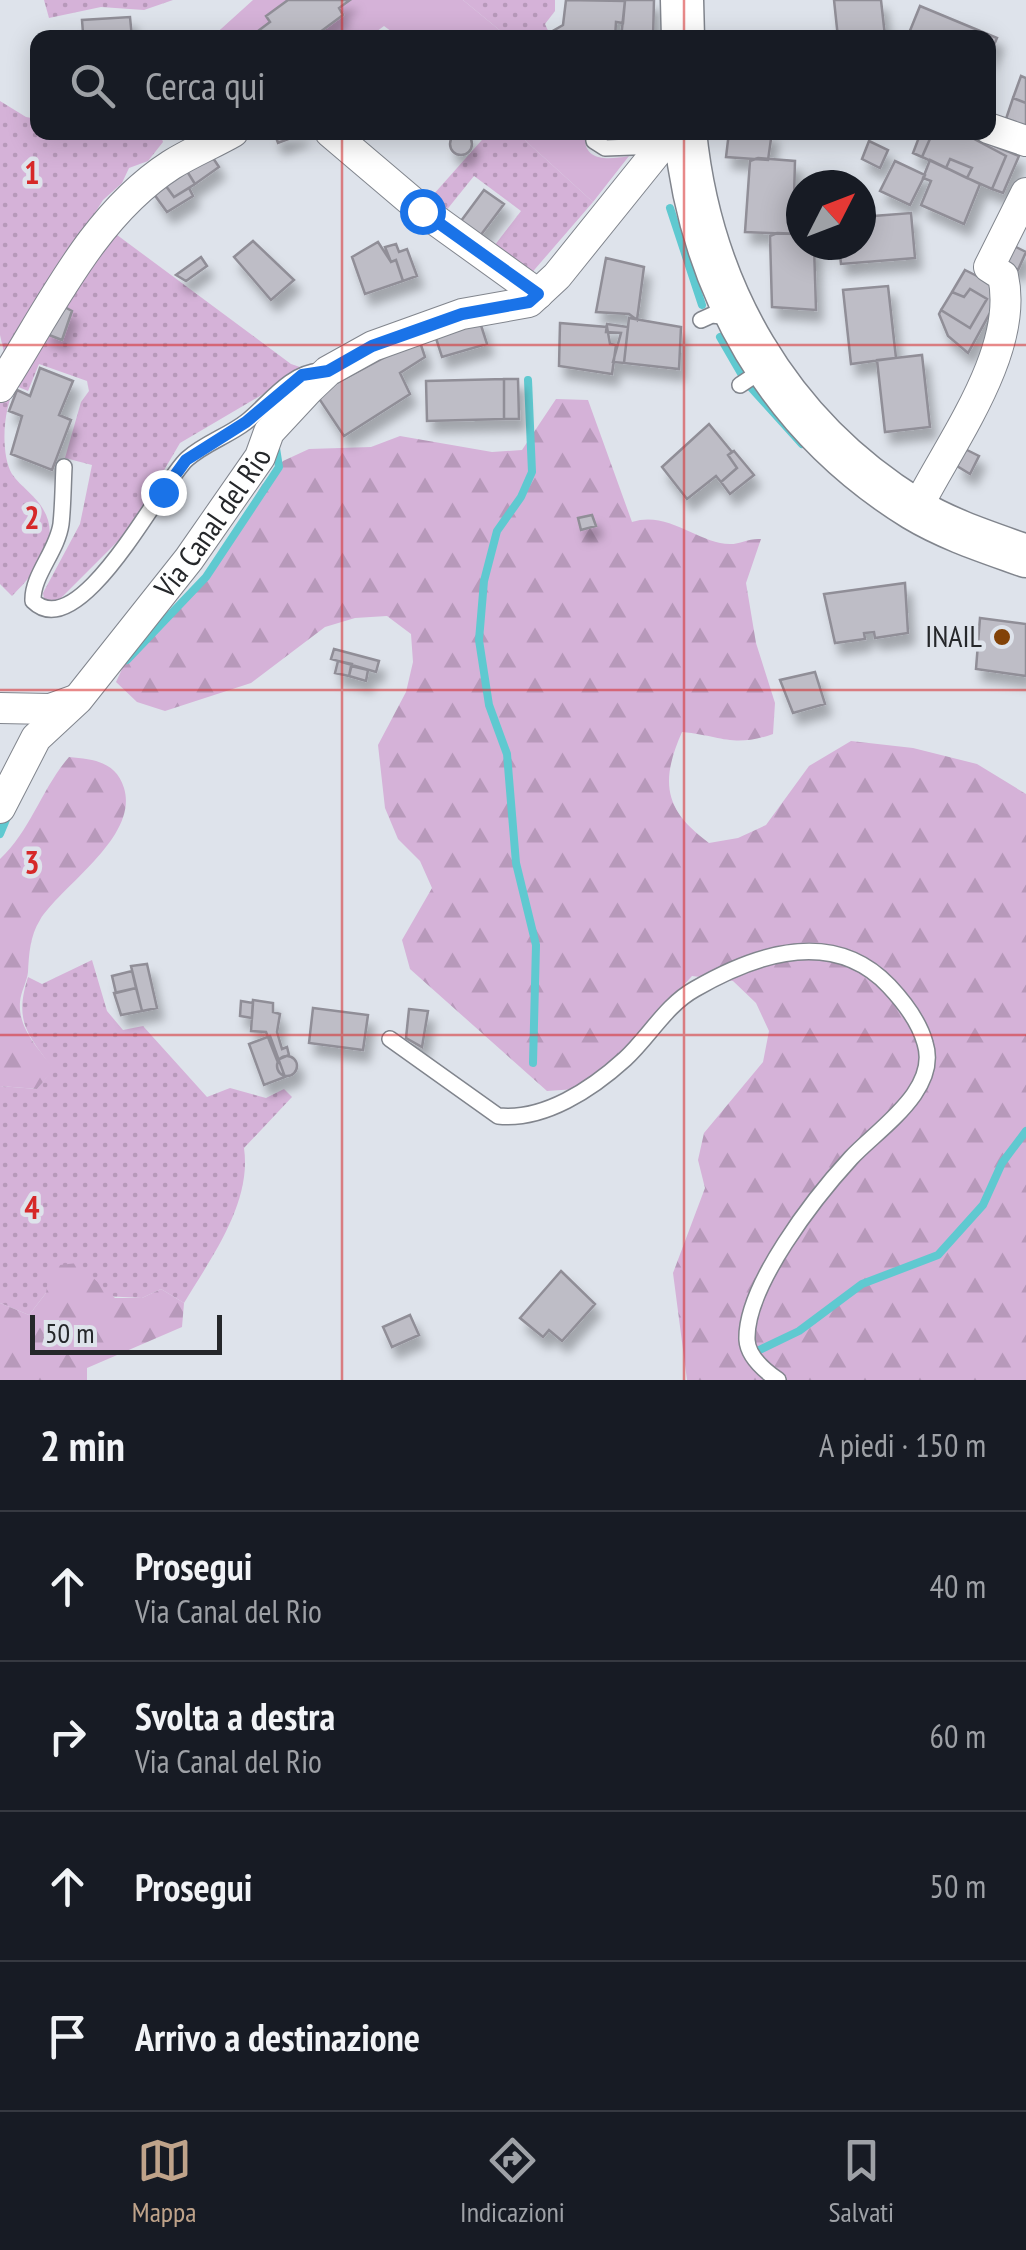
<!DOCTYPE html>
<html lang="it">
<meta charset="utf-8">
<style>
body{margin:0;font-family:"PT Sans Narrow",sans-serif;background:#20242c;color:#f1f3f6}
.compass{position:absolute;left:786px;top:170px;width:90px;height:90px;border-radius:50%;background:#171b24;box-shadow:0 5px 25px #0003;rotate:48deg}
.scale{position:absolute;left:30px;bottom:25px;width:192px;box-sizing:border-box;padding-left:10px;border:5px solid #25272a;border-top:0;font-size:28px;line-height:35px;white-space:nowrap;color:#25272a;-webkit-text-stroke:8px #dee3eb;paint-order:stroke}
.stop{position:absolute;width:30px;height:30px;margin:-22px;border:8px solid #1a73e8;border-radius:50%;background:#fff}
.stop.end{background:#1a73e8;border-color:#fff;box-shadow:0 2px 10px #0008}
.list{margin:0;padding:0;list-style:none}
h2{display:flex;justify-content:space-between;align-items:center;height:130px;margin:0;padding:0 40px;font-size:42px}
h2 small{font-size:32px;font-weight:400;color:#9ea1a6}
.list li{display:grid;grid-template-columns:65px 1fr auto;gap:30px;align-items:center;box-sizing:border-box;height:150px;padding:0 40px;border-top:2px solid #363941}
.list b{display:block;font-size:38px;white-space:nowrap}
.list p{margin:0;font-size:32px;white-space:nowrap;color:#9ea1a6}
.list em{font-size:32px;font-style:normal;color:#9ea1a6}
.icon{flex:none;width:55px;height:55px;fill:none;stroke:currentColor;stroke-width:2;stroke-linecap:round;stroke-linejoin:round}
.map{position:relative;flex:none;width:1026px;height:1380px;overflow:hidden}
.search{position:absolute;background:#171b24;box-shadow:0 5px 25px #0003;left:30px;right:30px;top:30px;height:110px;display:flex;align-items:center;gap:25px;box-sizing:border-box;padding:0 35px;border-radius:20px;color:#9ea1a6;font-size:38px}
.sheet{height:730px;background:#171b24}
nav{display:flex;justify-content:space-around;align-items:center;box-sizing:border-box;height:140px;border-top:2px solid #363941;background:#171b24;font-size:28px;color:#9ea1a6}
nav a{display:grid;justify-items:center;gap:5px}
nav .on{color:#bfa38a}
.map>svg:first-child{display:block}
</style>
<div class="map">
<svg width="1026" height="1380" viewBox="0 0 1026 1380">
<defs>
<pattern id="grass-dots" width="8" height="8" patternUnits="userSpaceOnUse" patternTransform="scale(2.5)"><rect width="8" height="8" fill="#d5b2d8"/><path d="M2 2h.1M6 6h.1" fill="none" stroke="#b799ba" stroke-width="1.8" stroke-linecap="round"/></pattern>
<pattern id="forest-firs" width="22" height="20" patternUnits="userSpaceOnUse" patternTransform="scale(2.5)"><rect width="22" height="20" fill="#d5b2d8"/><path d="M5 1l3.5 6h-7zM16 11l3.5 6h-7z" fill="#b799ba"/></pattern>
<filter id="shadow"><feDropShadow dx="6" dy="11" stdDeviation="5" flood-color="#0004"/></filter>
</defs>
<rect width="100%" height="100%" fill="#dee3eb"/>
<path fill="url(#grass-dots)" d="M44 0H173L144 10 101 7 49 18Z
M463 0H555V11L545 24 551 37H508Z
M0 101 26 117 37 119 38 132 160 133 163 142 148 161 129 168 122 183 103 200 5 357 0 335Z
M489 132 517 133 593 202 529 276 491 250 521 211 474 176 441 217 425 204Z
M109 229 291 364 306 369 180 443 129 530 56 603 44 599 43 593 80 524 92 465 65 458 81 402 89 391 87 381 39 364 28 391 16 386C3 407 0 453 12 474 21 487 36 496 43 509 63 542 34 574 12 596L0 584V399L41 332 62 339 72 312 57 302Z
M92 960 107 1011 123 1030 143 1026 207 1097 230 1088 266 1098 284 1089 292 1097 244 1148C252 1203 211 1258 184 1303L161 1289 142 1298 46 1293 29 1315 0 1303V1086L37 1089 53 1069C27 1033 14 1022 28 977L42 984Z"/>
<path fill="url(#forest-firs)" d="M556 399 588 400 632 522C668 510 699 544 730 544 741 544 749 538 761 539L746 583 756 643 775 703 773 734C733 748 723 736 682 732 660 782 664 810 709 843L738 838 766 825 809 766 851 741 913 748 977 764 1026 794V1380H687L673 1273 705 1188 698 1160 704 1133 763 1062 769 1031 756 1003 733 981 692 976 603 1074 576 1089 547 1091 410 969 402 940 432 888 420 861 398 839 385 808 378 745 406 692 413 662 411 634 387 616 355 618 325 627 251 683 165 711 137 702 116 682 129 654 214 566 262 485 283 461 309 449 371 447 400 436 492 452 522 450Z
M69 757C94 759 116 762 124 788 139 837 62 885 40 920 30 936 29 954 28 972 27 982 21 991 20 1002 18 1029 39 1049 54 1069L37 1089 0 1086V859C31 830 42 788 69 757Z
M77 1263 115 1298H142L161 1289 184 1303 182 1327 87 1368V1380H0V1303L29 1315 46 1293 51 1266Z"/>
<path fill="#d5b2d8" d="M253 0H463L508 37H399L384 26 369 37 211 38Z
M517 133H585C582 162 607 160 629 156L593 202Z"/>
<g fill="none" stroke-linecap="round" stroke-linejoin="round">
<path stroke="#5fc9d0" stroke-width="8" d="M670 208 702 305
M720 337 746 382 802 444
M528 380 532 472 521 497 497 531 484 581 479 640 489 705 507 754 516 863 536 945 533 1063
M127 660 206 577 279 467 276 448
M0 834 8 815
M751 1354 799 1331 862 1284 938 1255 983 1205 1002 1163 1026 1131"/>
</g>
<path fill="#bebdc6" stroke="#908e97" stroke-width="2.5" filter="url(#shadow)" d="M288 0H350L339 8 343 15 312 38H263L258 31 270 22 266 16Z
M566 0 625 1 623 23 616 22 615 38H554L551 32 563 25Z
M625 0H654L653 38H621Z
M834 0H881L885 36 838 38Z
M920 6 997 38 988 59V38H907Z
M130 17 132 38H54L83 33 82 20Z
M1021 76 1026 78V103L1013 98Z
M1013 98 1026 103V132L1004 125Z
M274 132H301L302 134 278 143Z
M729 132H772L768 160 726 157Z
M921 132H933L922 157 913 153Z
M933 132H961L1006 156 992 189 967 178 972 168 950 159 946 168 922 157Z
M961 132 1019 156 1003 193 992 189 1006 156Z
M450 144a11 11 0 1 1 22 0a11 11 0 1 1-22 0Z
M869 141 888 150 880 168 862 159Z
M209 152 219 167 195 184 185 168Z
M758 158 795 161 793 234 745 232 750 161Z
M950 159 972 168 967 178 946 168Z
M930 160 980 184 964 224 921 205 931 181 923 178Z
M895 161 925 175 910 205 880 191Z
M185 168 195 184 174 197 163 182Z
M163 182 174 197 189 188 193 196 167 212 151 190Z
M484 190 504 204 477 240 458 225Z
M911 213 915 258 841 264 839 245H861V217Z
M777 233 801 234V245H814L816 310 772 307 770 236Z
M253 241 294 280 271 300 234 257Z
M378 242 391 262 396 260 403 281 365 294 352 257Z
M1008 243 1026 252 1018 270 998 260Z
M396 244 399 252 407 249 417 276 403 281 396 260 391 262 385 247Z
M201 257 207 266 186 281 176 275Z
M606 258 644 267 637 320 629 314 596 312Z
M965 270 1003 289 968 353 948 336 939 314 941 310 970 328 987 299 970 289 964 297 952 292Z
M888 286 896 358 851 364 843 290Z
M970 289 987 299 970 328 941 310 952 292 964 297Z
M59 304 72 311 62 340 44 333Z
M629 318 681 327 679 369 624 363Z
M479 319 487 344 442 357 434 332Z
M560 323 607 327 610 344 616 345 612 374 559 366Z
M607 324 628 327 624 363 613 362 621 333 606 332Z
M419 339 425 357 400 373 410 394 344 436 316 394Z
M922 355 930 427 885 432 877 360Z
M40 368 73 381 59 415 71 420 52 470 11 454 22 416 9 411 17 390 30 396Z
M504 379H518L519 419H504Z
M504 379V419L427 421 426 381Z
M709 424 732 452 728 455 737 468 721 482 716 476 687 499 662 467Z
M965 449 979 456 970 474 957 466Z
M734 451 754 475 730 494 721 482 737 468 728 455Z
M592 515 596 526 581 530 578 518Z
M905 583 908 633 875 638 874 632 864 633 865 639 835 643 824 594Z
M980 618 1026 624V676L976 669Z
M334 649 379 661 376 672 331 659Z
M338 661 352 664 349 676 335 673Z
M351 666 368 670 366 681 349 676Z
M815 672 825 704 793 713 780 680Z
M147 964 157 1008 142 1011 131 966Z
M132 971 136 988 116 993 112 976Z
M136 988 142 1011 121 1015 114 993Z
M253 1000 273 1003V1012L280 1014 277 1032 282 1049 287 1047 289 1055 277 1060 266 1032 251 1031Z
M241 1001 253 1003 252 1018 240 1016Z
M313 1008 368 1015 363 1050 309 1043Z
M409 1009 428 1011 422 1047 406 1038Z
M270 1036 285 1077 264 1085 249 1044Z
M277 1066a10 10 0 1 1 20 0a10 10 0 1 1-20 0Z
M561 1271 595 1304 562 1341 549 1330 543 1337 520 1318Z
M410 1315 419 1335 392 1347 383 1327Z"/>
<g fill="none" stroke-linecap="round" stroke-linejoin="round">
<defs>
<path id="lane" d="M593 132 594 141 605 148 660 146
M701 320 712 315 730 317
M740 385 752 377 768 378
M64 467C63 486 63 506 61 524 57 552 32 575 33 601 80 647 161 482 187 459 205 443 228 436 246 422 268 405 289 373 320 371
M390 1039 498 1116C544 1121 592 1089 625 1059 649 1037 666 1005 695 989 757 953 834 928 889 986 904 1002 919 1021 925 1043 940 1090 878 1129 851 1158 816 1196 745 1286 747 1340 748 1357 765 1371 778 1380"/>
<g id="street">
<path d="M988 128 1026 141"/>
<path d="M330 132 423 211 538 294"/>
<path d="M0 387C49 311 92 216 171 165 190 153 212 144 233 132"/>
<path d="M916 510C949 444 1020 351 1003 276L989 267 1026 193"/>
<path d="M0 708 50 709 75 700"/>
<path id="s1" d="M0 808 36 738 78 699 189 559 260 457 269 432 309 389 328 371 373 346 462 314 529 302 557 276 656 153 664 146 686 143"/>
</g>
<path id="secondary" d="M682 0 683 38
M685 132C701 289 778 425 914 509 949 530 987 542 1026 556"/>
</defs>
<use href="#lane" stroke="#81858d" stroke-width="18"/>
<use href="#street" stroke="#81858d" stroke-width="32"/>
<use href="#secondary" stroke="#81858d" stroke-width="45"/>
<use href="#lane" stroke="#fff" stroke-width="15"/>
<use href="#street" stroke="#fff" stroke-width="30"/>
<use href="#secondary" stroke="#fff" stroke-width="42"/>
</g>
<g fill="none" stroke-linecap="round" stroke-linejoin="round">
<path stroke="#1a73e8" stroke-width="12" d="M163 492 186 460 246 422 302 375 328 371 372 346 462 314 529 302 538 294 422 211"/>
</g>
<path fill="none" stroke="#d62828" stroke-width="2.5" stroke-opacity="0.55" d="M342 0V38M684 0V38M342 132V1380M684 132V1380M0 345H1026M0 690H1026M0 1035H1026"/>
<circle fill="#824207" stroke="#dee3eb" stroke-width="4" cx="1002" cy="637" r="10"/>
<g text-anchor="middle" stroke-width="9" stroke-linejoin="round" paint-order="stroke">
<g font-size="30" fill="#25272a" stroke="#dee3eb">
<text dy="10" stroke="none"><textPath href="#s1" startOffset="358">Via Canal del Rio</textPath></text>
</g>
<g font-size="30" fill="#25272a" stroke="#dee3eb" text-anchor="end">
<text x="982" y="647">INAIL</text>
</g>
</g>
<g font-size="32" text-anchor="middle" font-weight="bold" fill="#d62828" stroke="#dee3eb" stroke-width="9" stroke-linejoin="round" paint-order="stroke">
<text x="32" y="184">1</text>
<text x="32" y="529">2</text>
<text x="32" y="874">3</text>
<text x="32" y="1219">4</text>
</g>
</svg>
<svg class="compass" viewBox="-18 -18 36 36"><path d="M0-13l5 13h-10z" fill="#e53935"/><path d="M0 13l5-13h-10z" fill="#9ea1a6"/></svg>
<div class="scale">50 m</div>
<div class="stop" style="left:422px;top:211px"></div>
<div class="stop end" style="left:163px;top:492px"></div>
<div class="search"><svg class="icon" aria-label="search" viewBox="0 0 24 24"><circle cx="10" cy="10" r="6"/><path d="M15 15l6 6"/></svg>Cerca qui</div>
</div>
<section class="sheet">
<h2>2 min<small>A piedi · 150 m</small></h2>
<ul class="list">
<li><svg class="icon" aria-label="ahead" viewBox="0 0 24 24"><path d="M12 20V5M6 11l6-6 6 6"/></svg><div><b>Prosegui</b><p>Via Canal del Rio</p></div><em>40 m</em></li>
<li><svg class="icon" aria-label="right" viewBox="0 0 24 24"><path d="M7 20v-9h11M14 6l5 5-5 5"/></svg><div><b>Svolta a destra</b><p>Via Canal del Rio</p></div><em>60 m</em></li>
<li><svg class="icon" aria-label="ahead" viewBox="0 0 24 24"><path d="M12 20V5M6 11l6-6 6 6"/></svg><div><b>Prosegui</b></div><em>50 m</em></li>
<li><svg class="icon" aria-label="arrive" viewBox="0 0 24 24"><path d="M6 21V4h12l-3 4 3 4H6"/></svg><div><b>Arrivo a destinazione</b></div></li>
</ul>
</section>
<nav>
<a class="on"><svg class="icon" aria-label="map" viewBox="0 0 24 24"><path d="M3 6l6-2 6 2 6-2v14l-6 2-6-2-6 2zM9 4v14M15 6v14"/></svg>Mappa</a>
<a><svg class="icon" aria-label="directions" viewBox="0 0 24 24"><path d="M12 3l9 9-9 9-9-9zM9 14v-3h6M13 9l2 2-2 2"/></svg>Indicazioni</a>
<a><svg class="icon" aria-label="saved" viewBox="0 0 24 24"><path d="M7 4h10v16l-5-4-5 4z"/></svg>Salvati</a>
</nav>
